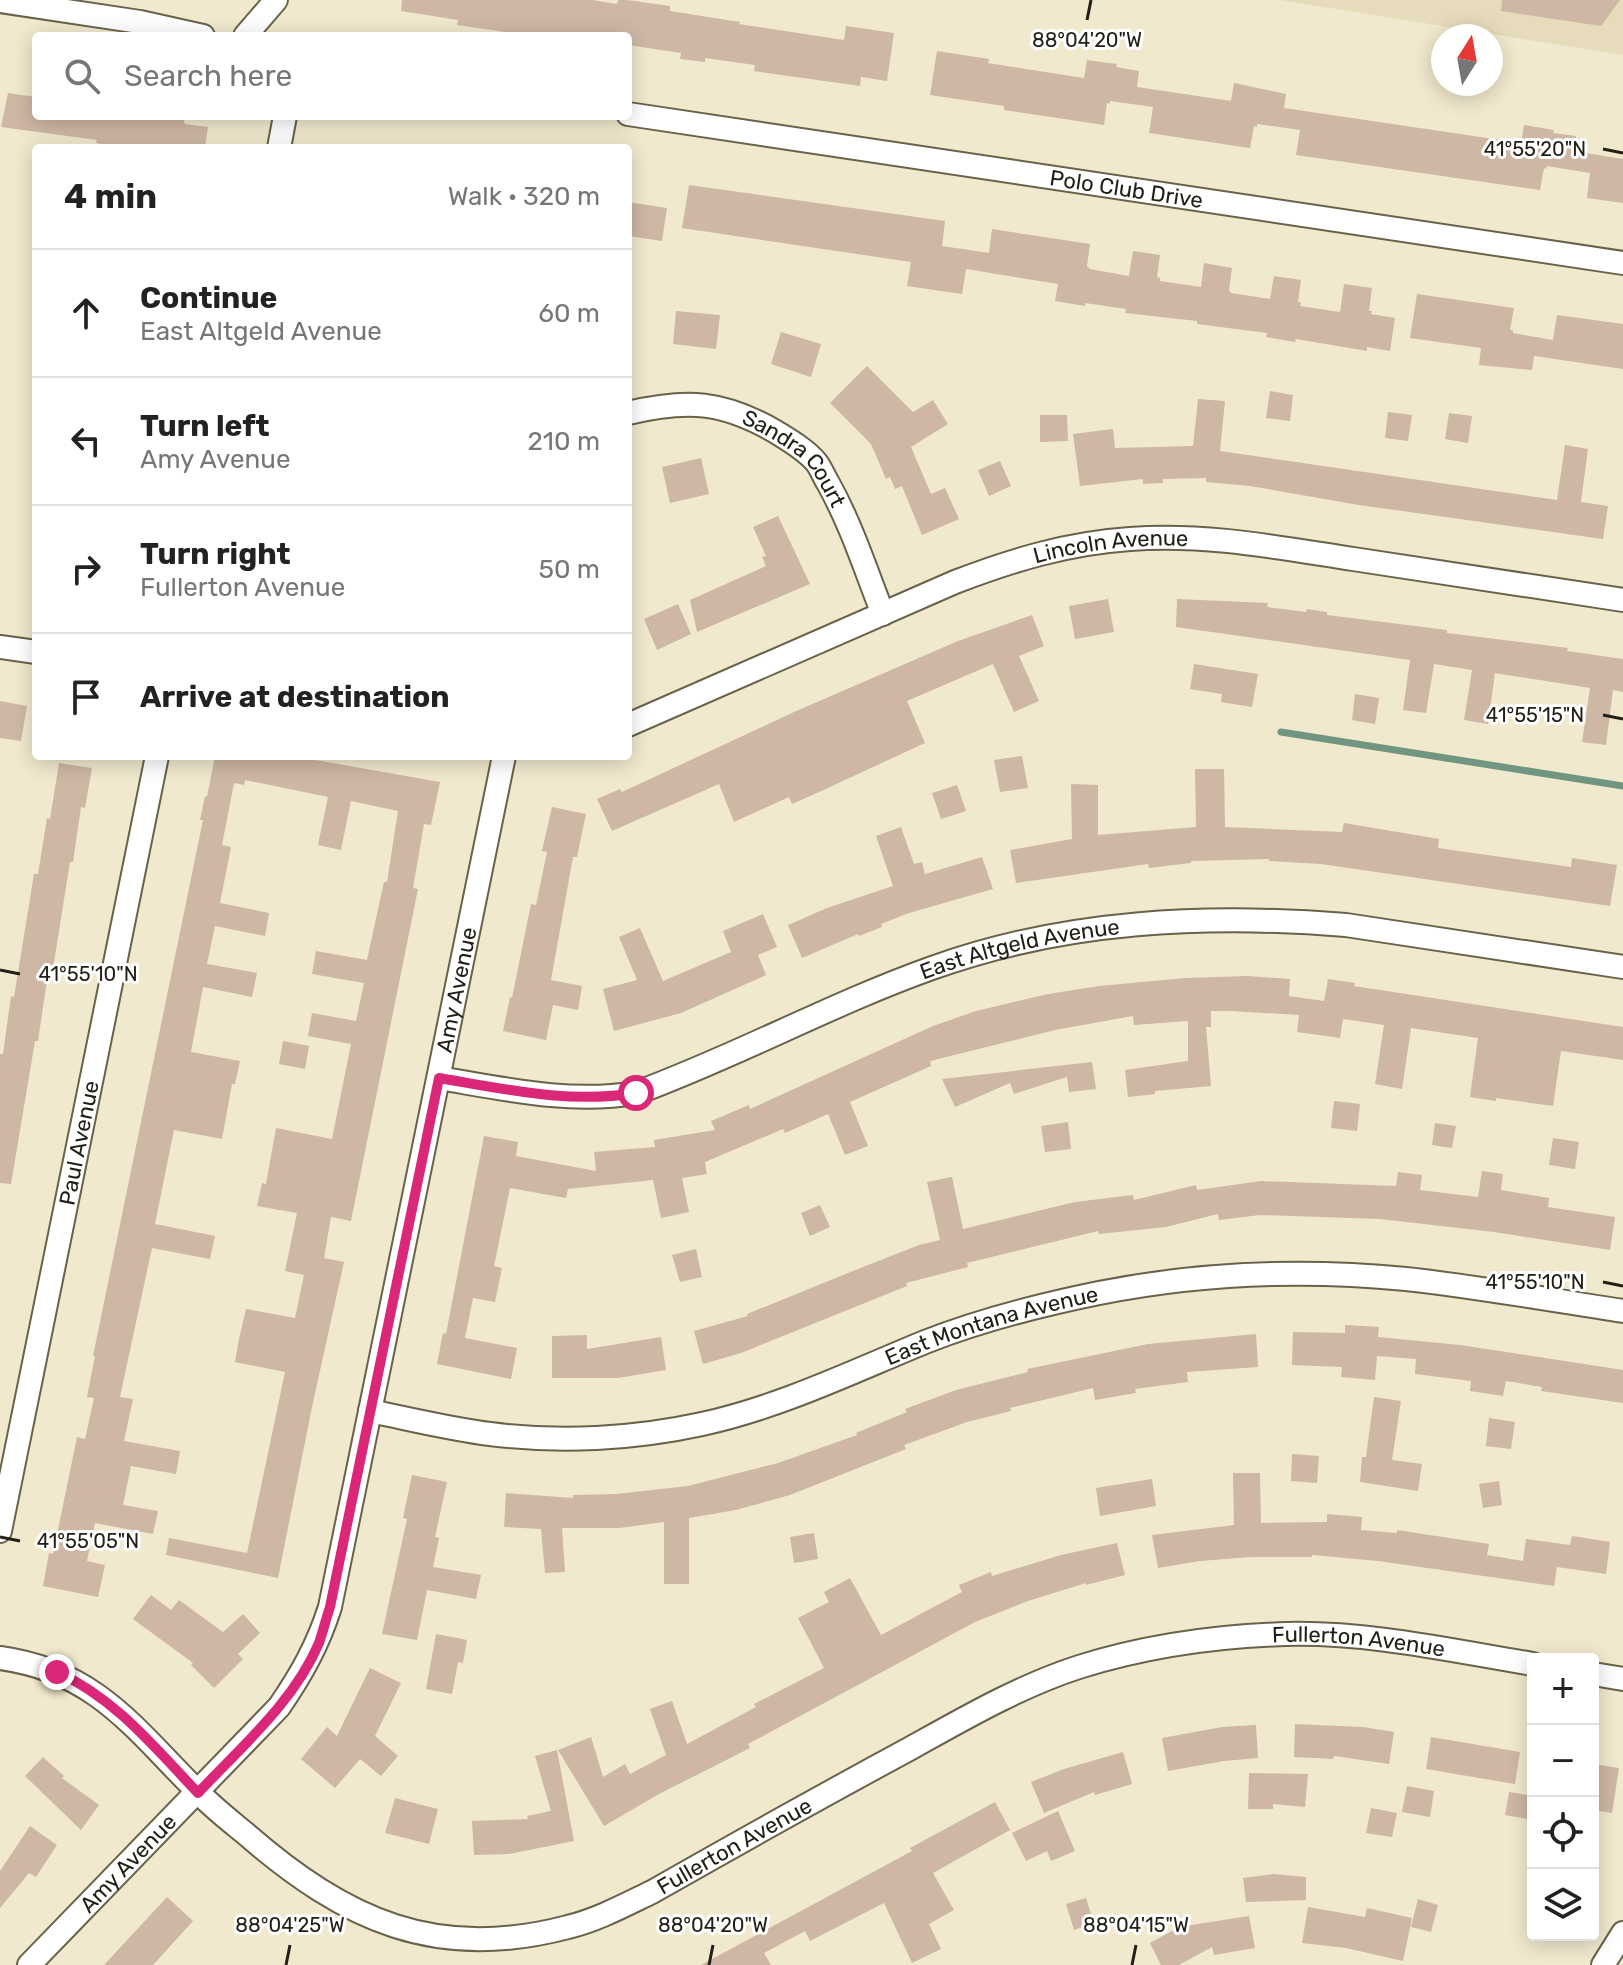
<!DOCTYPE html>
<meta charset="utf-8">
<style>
body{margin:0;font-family:Rubik,sans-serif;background:#f6f6f6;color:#222}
.controls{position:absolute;right:24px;bottom:24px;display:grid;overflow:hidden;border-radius:8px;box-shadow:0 4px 20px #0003}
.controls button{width:72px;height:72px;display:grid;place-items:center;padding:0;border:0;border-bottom:2px solid #e0e0e0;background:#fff;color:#222;font:40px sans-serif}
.compass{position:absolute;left:1431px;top:24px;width:72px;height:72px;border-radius:50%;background:#fff;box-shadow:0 4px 20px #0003;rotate:11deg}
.stop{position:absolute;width:24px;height:24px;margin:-18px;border:6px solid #db2777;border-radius:50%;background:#fff}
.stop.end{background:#db2777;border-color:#fff;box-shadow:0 2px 8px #0008}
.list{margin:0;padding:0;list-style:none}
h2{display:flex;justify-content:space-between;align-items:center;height:104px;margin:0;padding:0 32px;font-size:34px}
h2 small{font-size:26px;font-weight:400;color:#767676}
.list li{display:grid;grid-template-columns:52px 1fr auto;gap:24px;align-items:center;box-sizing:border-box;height:128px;padding:0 32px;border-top:2px solid #e0e0e0}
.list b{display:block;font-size:30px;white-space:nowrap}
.list p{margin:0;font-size:26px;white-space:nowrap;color:#767676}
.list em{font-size:26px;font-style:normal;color:#767676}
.icon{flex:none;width:44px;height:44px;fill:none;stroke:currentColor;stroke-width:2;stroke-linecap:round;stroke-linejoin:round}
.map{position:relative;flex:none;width:1623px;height:1965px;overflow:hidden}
.search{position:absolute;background:#fff;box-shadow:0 4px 20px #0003;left:32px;top:32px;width:600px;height:88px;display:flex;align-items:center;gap:20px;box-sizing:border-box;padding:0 28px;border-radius:8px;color:#767676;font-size:30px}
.panel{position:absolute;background:#fff;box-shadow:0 4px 20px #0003;left:32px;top:144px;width:600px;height:616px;border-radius:8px}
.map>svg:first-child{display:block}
</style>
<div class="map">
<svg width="1623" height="1965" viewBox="0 0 1623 1965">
<rect width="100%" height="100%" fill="#f0e9ce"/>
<path fill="#e6dcbb" d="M1280 0H1623V55Z"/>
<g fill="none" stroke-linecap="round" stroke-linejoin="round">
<path stroke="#709681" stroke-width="7" d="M1281 732 1623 786"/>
</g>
<path fill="#ceb7a5" d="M402 0H593L617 4 618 0H627L670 6V11L740 22 739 24 844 40 846 26 894 33 887 81 861 77 860 86 754 71 755 65 705 58V62L680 59 681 53 628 45V36L576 32V36H532L457 25 458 20 401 11Z
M1502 0H1620L1601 26 1501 11Z
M937 51 989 59 988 63 1084 78 1087 60 1117 64 1116 67 1139 71 1137 87 1231 101 1234 83 1286 94 1284 108 1521 143 1524 125 1554 130 1553 133 1576 136 1574 151 1623 159V203L1587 198 1590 173 1547 166 1546 169 1544 168 1540 190 1296 155 1300 130 1257 124V127L1254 126 1250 148 1149 133 1153 107 1110 101V104L1107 103 1104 125 1004 110V106L930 95Z
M8 93 36 97V116H182L185 124 208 127 205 148H127L96 143 97 140 1 127Z
M689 185 945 221 942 246 989 253 992 229 1090 244 1087 266 1090 269 1129 276 1133 251 1160 255 1157 277 1160 278V281L1201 287 1204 263 1232 268 1229 290 1231 293 1270 299 1274 276 1301 280 1298 302H1301L1300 306 1340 312 1344 284 1372 288 1369 311H1372L1371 314 1395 318 1390 351 1367 347V351L1296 339 1295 342 1266 337 1267 333 1197 324V321L1125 313 1126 309 1085 303V306L1055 301 1058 284 966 269 962 294 907 286 911 262 682 228Z
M628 202 667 208 662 241 628 236Z
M1417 294 1514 308 1510 330H1513V333L1553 340 1557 315 1623 324V369L1534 356 1532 370 1479 365 1481 348 1410 338Z
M676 311 720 315 716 349 673 344Z
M781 332 821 344 811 377 771 364Z
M867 366 913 412 933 400 948 424 911 447 931 494 945 488 959 519 922 535 902 486 895 489 890 477 886 479 871 444 830 403Z
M1270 391 1293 395 1290 421 1266 418Z
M1198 399 1225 401 1220 451 1557 500 1565 445 1588 449 1581 502 1608 506 1603 539 1359 505 1250 486 1206 482V478L1163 479V483L1143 484V479L1080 486 1073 434 1113 429 1115 448 1193 446Z
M1388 412 1412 415 1408 441 1385 438Z
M1449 413 1472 416 1468 443 1445 439Z
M1040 415H1067L1068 441 1040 442Z
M701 458 709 494 670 503 662 467Z
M1000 461 1011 486 989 496 978 470Z
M778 516 810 584 697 632 690 600 766 566 762 557 766 556 753 527Z
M1108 599 1114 632 1075 639 1069 606Z
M1177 599 1268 603 1267 607 1306 612 1307 609 1327 612V615L1447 630V633L1568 648 1567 651 1623 659V692L1613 690 1606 745 1582 742 1590 688 1495 673 1488 724 1464 720 1472 670 1434 664 1426 713 1403 710 1410 660 1176 627Z
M678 604 691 634 657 650 644 619Z
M1032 615 1044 646 1019 656 1039 701 1014 712 993 664 907 701 925 743 817 793 792 804 789 797 734 822 719 784 612 831 597 799 620 789 622 792 794 712 958 641Z
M1194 664 1258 674 1252 707 1221 702 1222 694 1190 689Z
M1355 694 1379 698 1375 724 1352 720Z
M0 701 27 706 21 741 0 738Z
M215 756H293L440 782 431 825 424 824 413 888 418 889 351 1221 331 1217 324 1258 344 1262 312 1407 278 1578 166 1555 169 1538 247 1553 285 1372 235 1362 239 1339 246 1309 295 1318 304 1275 285 1271 297 1213 257 1206 262 1183 266 1184 276 1128 332 1139 351 1044 308 1036 312 1013 356 1021 364 983 312 974 316 951 367 960 384 882H387L398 811 351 801 341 850 318 845 328 797 245 780 244 785 234 783 222 845 231 847 220 903 269 913 265 936 215 926 207 964 257 973 252 997 203 987 191 1052 240 1061 235 1084H232L222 1139 174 1130 155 1224 215 1236 210 1259 152 1248 120 1397 133 1399 124 1441 180 1451 176 1474 131 1466 123 1505 158 1511 153 1534 95 1523 87 1561 105 1565 98 1597 43 1586 49 1553 53 1554 77 1437 85 1439 94 1398 87 1397 95 1356H93L203 820H200L205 796 207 797Z
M1022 756 1028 788 1000 792 994 760Z
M59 763 92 768 85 808 81 807 73 862H70L51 981 47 980 38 1041H35L11 1184 0 1183V1054H3L11 996 14 997 34 874H38L47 818 50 819Z
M1195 769H1224L1225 827 1342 832 1344 823 1439 839 1438 848 1571 867 1572 858 1617 865 1610 906 1321 864 1269 861V859L1191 861V863L1149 868 1148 864 1016 883 1010 850 1072 839 1071 784 1098 785V835L1196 827Z
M957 785 966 811 941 819 932 793Z
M552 807 586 814 577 857H573L551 980 582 986 578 1010 553 1005 546 1040 503 1031 510 997 512 998 531 904 536 905 547 852 542 851Z
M901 827 914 864 922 862 925 874 982 857 993 889 909 913 881 924 882 927 859 936 858 934 802 958 788 925 827 908 893 886 876 836Z
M763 914 777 947 758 955 766 975 681 1013 614 1031 603 989 637 980 619 937 640 928 663 981 731 952 723 931Z
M1247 976 1290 979 1289 996 1324 1001 1328 979 1355 983 1354 986 1623 1027V1060L1561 1051 1553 1106 1496 1098V1101L1470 1097 1478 1038 1411 1028 1402 1089 1375 1084 1384 1025 1343 1019 1340 1038 1297 1032 1299 1015 1230 1011H1211V1027H1206L1211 1086 1155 1091V1094L1128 1097 1125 1070 1188 1061V1021L1134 1025 1133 1016 1055 1030 930 1061 931 1066 850 1102 868 1146 845 1155 828 1114 785 1133 783 1129 705 1162 707 1174 682 1178 689 1212 661 1218 653 1180 568 1189 566 1198 510 1188 494 1266 502 1268 495 1302 473 1298 465 1338 517 1348 511 1379 437 1364 443 1333 446 1334 484 1136 518 1142 516 1156 596 1171 594 1152 655 1147 654 1140 715 1130 711 1121 749 1105 750 1109 933 1026 976 1011 1048 994 1099 986 1185 978Z
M283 1041 309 1046 305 1069 279 1064Z
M1092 1062 1096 1089 1069 1092 1067 1077 1014 1094 1010 1083 955 1107 942 1079Z
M1334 1101 1360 1104 1357 1131 1331 1128Z
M1068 1122 1071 1149 1045 1152 1041 1126Z
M1435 1123 1456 1126 1452 1148 1432 1145Z
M1553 1138 1579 1142 1575 1169 1549 1165Z
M1482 1171 1503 1174 1501 1190 1549 1198 1548 1207 1615 1217 1610 1250 1494 1232 1380 1219 1260 1215 1219 1220 1218 1214 1166 1227 1099 1234 1098 1231 967 1263 968 1267 906 1283 907 1286 741 1353 703 1364 694 1331 748 1316 747 1314 858 1269 919 1245 940 1240 927 1182 952 1177 963 1229 1075 1202 1133 1195 1134 1200 1196 1185 1197 1190 1261 1181 1396 1186 1398 1172 1422 1175 1420 1190 1478 1197Z
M820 1205 830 1227 810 1236 801 1213Z
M696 1249 702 1277 680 1282 672 1255Z
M1345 1325 1379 1327 1378 1337 1460 1345 1623 1370V1403L1541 1391 1542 1387 1506 1381 1503 1396 1470 1391 1471 1381 1415 1374 1416 1359 1377 1356 1375 1380 1341 1377 1342 1367 1292 1365 1293 1332 1345 1333Z
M1256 1334 1258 1367 1187 1372 1188 1382 1135 1389 1136 1393 1095 1400 1093 1388 1010 1408 1011 1411 967 1422 904 1445 906 1449 790 1495 736 1510 689 1518V1584H664V1522L619 1528H562L565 1572 545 1573 541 1529 504 1527 506 1493 573 1498V1495L616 1494 688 1486 778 1463 857 1435 856 1433 907 1412 905 1409 956 1390 1028 1372 1027 1369 1148 1344Z
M587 1335V1349L661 1337 666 1370 618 1378H552V1336Z
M1374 1397 1401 1401 1392 1460 1422 1464 1418 1491 1360 1482 1362 1457H1366Z
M1489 1418 1515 1422 1511 1449 1486 1446Z
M1292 1454 1319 1456 1317 1483 1291 1481Z
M1233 1473H1260L1261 1523 1327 1522V1514L1362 1517 1361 1530 1397 1533V1530L1489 1544 1487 1555 1523 1561 1526 1539 1570 1545 1572 1536 1610 1542 1606 1574 1557 1567 1554 1586 1378 1561 1312 1555V1557H1250L1200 1561 1158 1568 1152 1535 1234 1525Z
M412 1475 447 1482 435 1537 439 1538 433 1567 481 1575 476 1599 427 1590 417 1640 382 1634 407 1519 403 1518Z
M1152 1479 1156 1506 1100 1516 1096 1488Z
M1499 1481 1502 1505 1483 1508 1479 1484Z
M814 1533 818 1559 794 1563 790 1537Z
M1117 1543 1125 1575 1086 1585V1583L1028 1601 975 1622 748 1744 750 1748 659 1794 604 1826 558 1750 591 1737 603 1777 625 1764 630 1774 666 1755 650 1709 672 1701 687 1744 756 1707 754 1704 824 1668 798 1618 829 1602 824 1592 850 1578 881 1635 962 1592 959 1585 991 1572 992 1576 1061 1555Z
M151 1595 171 1610 179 1600 223 1632 243 1614 260 1633 238 1654 243 1659 214 1688 191 1665 193 1663 133 1619Z
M436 1634 467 1640 463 1663 458 1662 452 1694 426 1689Z
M370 1668 401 1683 375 1736 398 1756 381 1776 360 1759 335 1788 301 1759 327 1727 337 1736Z
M1295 1724 1363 1727 1394 1732 1389 1764 1334 1756 1333 1759 1294 1757Z
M1256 1725 1258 1758 1224 1761 1168 1771 1162 1738 1222 1727Z
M1431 1737 1520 1752 1515 1784 1426 1769Z
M557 1750 574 1841 509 1854 474 1855 472 1821 528 1819 527 1816 551 1811 535 1756Z
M1123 1752 1132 1784 1095 1795 1094 1792 1044 1813 1031 1782 1064 1769Z
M43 1757 64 1776 62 1778 99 1805 81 1830 25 1776Z
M1593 1764 1619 1768 1612 1813 1593 1810Z
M1249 1773 1308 1774 1305 1807 1273 1804V1809H1248Z
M1407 1786 1434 1791 1430 1817 1402 1812Z
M1509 1792 1533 1796V1820L1505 1815Z
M395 1798 438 1809 429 1844 385 1833Z
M995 1802 1010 1830 933 1873 954 1910 929 1924 941 1949 912 1963 884 1903 810 1941 805 1931 764 1953 771 1965H701L912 1851 910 1848Z
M1371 1808 1397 1813 1392 1837 1366 1833Z
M1058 1811 1075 1851 1051 1861 1047 1851 1026 1861 1012 1833Z
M30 1826 57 1845 36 1877 29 1873 0 1908V1871Z
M1273 1874 1306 1877V1900L1246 1902 1243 1878Z
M167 1897 193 1921 153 1965H104Z
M1086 1898 1094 1923 1074 1930 1066 1904Z
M1418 1899 1438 1905 1431 1932 1411 1927Z
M1308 1907 1365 1917 1367 1908 1412 1918 1403 1961 1346 1948 1302 1943Z
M1249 1916 1255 1948 1214 1955 1212 1947 1179 1965H1161L1150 1943 1179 1927Z"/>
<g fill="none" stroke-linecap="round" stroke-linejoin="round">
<defs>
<g id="minor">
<path d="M0 1 140 22 203 36"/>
<path d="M245 36 276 0"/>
<path id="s1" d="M628 114 1623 263"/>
<path d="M279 148 285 116"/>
<path id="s2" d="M628 413C687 399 723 401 776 432 789 440 806 450 816 462 821 468 824 477 828 483 851 524 866 571 883 614"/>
<path d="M0 647 36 652"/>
<path id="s3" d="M628 725 955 582C1012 560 1069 543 1130 539 1205 533 1280 548 1353 559 1443 572 1533 586 1623 600"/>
<path id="s4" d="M439 1078C505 1089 569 1104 636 1093 737 1056 831 1004 932 968 1065 920 1207 914 1346 925L1623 967"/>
<path id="s5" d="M370 1411C410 1419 450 1429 490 1434 559 1443 634 1439 702 1424 780 1407 852 1372 925 1342 981 1320 1040 1305 1099 1293 1200 1273 1304 1269 1406 1279 1479 1287 1551 1300 1623 1311"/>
<path id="s6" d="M0 1531 157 756"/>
<path id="s7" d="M0 1658C95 1671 133 1727 196 1790 211 1806 229 1820 246 1834 345 1920 436 1962 568 1927 597 1920 625 1905 652 1892 738 1843 824 1795 911 1748 965 1718 1020 1686 1079 1667 1146 1646 1218 1636 1287 1634 1369 1632 1453 1651 1533 1664"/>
<path d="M1593 1674 1623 1679"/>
<path id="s8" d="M29 1965 279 1707C301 1675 318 1645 330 1607L504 756"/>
<path d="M1603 1965 1623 1933"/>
</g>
</defs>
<use href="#minor" stroke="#68624a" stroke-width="26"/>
<use href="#minor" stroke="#fff" stroke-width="22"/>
</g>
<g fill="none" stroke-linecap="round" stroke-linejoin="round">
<path stroke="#db2777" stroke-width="10" d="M57 1672C115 1698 155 1748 198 1793 241 1747 294 1702 319 1643 323 1631 326 1619 330 1607L439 1078C505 1089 569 1104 636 1093"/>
</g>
<path fill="none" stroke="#222016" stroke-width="3" d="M1087 20 1091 0M1603 149 1623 153M1603 715 1623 719M0 970 20 974M1603 1282 1623 1286M0 1537 20 1541M286 1965 290 1945M709 1965 713 1945M1132 1965 1136 1945"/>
<g text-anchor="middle" stroke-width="6" stroke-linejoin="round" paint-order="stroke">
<g font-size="22" fill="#222016" stroke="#fff">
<text dy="8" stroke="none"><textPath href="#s1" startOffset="504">Polo Club Drive</textPath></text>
<text dy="8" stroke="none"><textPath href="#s2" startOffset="186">Sandra Court</textPath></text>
<text dy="8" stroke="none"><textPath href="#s3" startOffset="518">Lincoln Avenue</textPath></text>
<text dy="8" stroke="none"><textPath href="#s4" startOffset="610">East Altgeld Avenue</textPath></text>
<text dy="8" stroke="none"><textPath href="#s8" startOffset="1102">Amy Avenue</textPath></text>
<text dy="8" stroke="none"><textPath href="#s6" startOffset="396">Paul Avenue</textPath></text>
<text dy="8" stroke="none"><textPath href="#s5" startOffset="642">East Montana Avenue</textPath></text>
<text dy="8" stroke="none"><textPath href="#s7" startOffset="1518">Fullerton Avenue</textPath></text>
<text dy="8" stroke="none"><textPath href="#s7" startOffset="846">Fullerton Avenue</textPath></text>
<text dy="8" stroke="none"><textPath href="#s8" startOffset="142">Amy Avenue</textPath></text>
</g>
</g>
<g font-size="20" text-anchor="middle" fill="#222016" stroke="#fff" stroke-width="6" stroke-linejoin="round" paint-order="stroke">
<text x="1087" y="47">88°04'20"W</text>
<text x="1535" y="156">41°55'20"N</text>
<text x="1535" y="722">41°55'15"N</text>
<text x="88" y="981">41°55'10"N</text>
<text x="1535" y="1289">41°55'10"N</text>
<text x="88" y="1548">41°55'05"N</text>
<text x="290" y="1932">88°04'25"W</text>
<text x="713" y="1932">88°04'20"W</text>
<text x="1136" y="1932">88°04'15"W</text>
</g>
</svg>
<div class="controls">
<button>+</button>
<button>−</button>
<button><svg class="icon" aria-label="locate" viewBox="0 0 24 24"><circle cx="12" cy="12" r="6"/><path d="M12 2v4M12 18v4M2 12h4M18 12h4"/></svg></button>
<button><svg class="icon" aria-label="layers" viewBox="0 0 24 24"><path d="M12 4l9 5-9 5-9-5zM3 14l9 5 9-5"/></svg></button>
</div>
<svg class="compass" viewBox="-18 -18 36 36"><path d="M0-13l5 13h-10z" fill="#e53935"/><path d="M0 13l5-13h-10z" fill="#767676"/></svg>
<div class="stop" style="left:636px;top:1093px"></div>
<div class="stop end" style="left:57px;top:1672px"></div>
<div class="search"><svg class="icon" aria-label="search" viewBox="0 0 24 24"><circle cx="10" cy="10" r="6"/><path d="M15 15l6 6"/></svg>Search here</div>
<section class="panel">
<h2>4 min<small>Walk · 320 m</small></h2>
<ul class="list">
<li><svg class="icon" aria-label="ahead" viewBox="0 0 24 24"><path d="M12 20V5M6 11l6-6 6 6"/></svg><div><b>Continue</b><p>East Altgeld Avenue</p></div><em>60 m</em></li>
<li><svg class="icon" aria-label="left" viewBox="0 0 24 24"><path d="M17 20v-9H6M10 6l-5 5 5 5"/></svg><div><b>Turn left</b><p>Amy Avenue</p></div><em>210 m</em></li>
<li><svg class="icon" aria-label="right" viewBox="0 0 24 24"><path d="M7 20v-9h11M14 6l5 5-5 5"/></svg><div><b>Turn right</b><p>Fullerton Avenue</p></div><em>50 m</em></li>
<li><svg class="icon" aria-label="arrive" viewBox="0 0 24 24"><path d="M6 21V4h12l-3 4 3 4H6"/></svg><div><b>Arrive at destination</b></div></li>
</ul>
</section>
</div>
